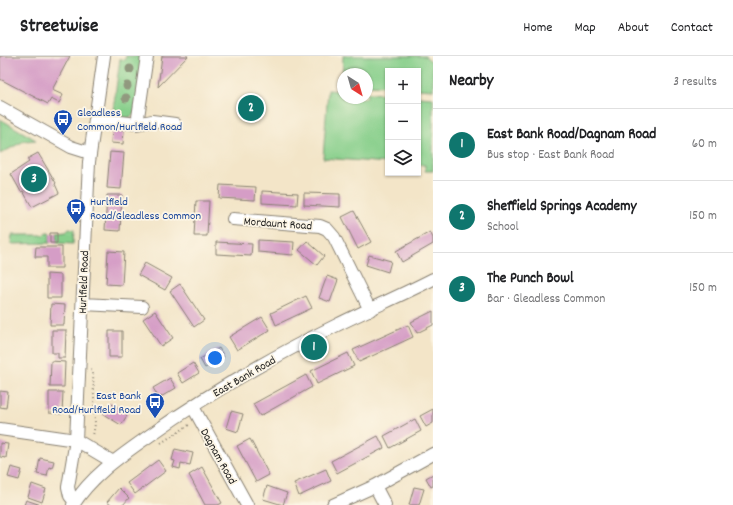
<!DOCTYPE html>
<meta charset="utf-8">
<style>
body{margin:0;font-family:Dekko,sans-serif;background:#f6f6f6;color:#202124}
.controls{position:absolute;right:12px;top:12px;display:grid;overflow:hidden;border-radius:0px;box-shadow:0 1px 3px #0004}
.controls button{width:36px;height:36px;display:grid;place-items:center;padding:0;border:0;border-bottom:1px solid #e0e0e0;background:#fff;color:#202124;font:20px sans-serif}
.compass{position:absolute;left:337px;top:12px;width:36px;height:36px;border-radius:50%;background:#fff;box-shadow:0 1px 3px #0004;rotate:143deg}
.you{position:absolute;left:215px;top:302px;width:14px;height:14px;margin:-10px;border:3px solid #fff;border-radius:50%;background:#1a73e8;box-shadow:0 0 0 6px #1a73e833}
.badge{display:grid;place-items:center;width:26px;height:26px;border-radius:50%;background:#0f766e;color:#fff;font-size:13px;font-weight:700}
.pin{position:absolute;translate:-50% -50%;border:2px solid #fff;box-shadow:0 1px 4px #0006}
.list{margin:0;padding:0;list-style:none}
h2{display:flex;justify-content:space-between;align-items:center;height:52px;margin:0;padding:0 16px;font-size:17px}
h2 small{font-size:13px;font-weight:400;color:#757577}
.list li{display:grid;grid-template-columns:26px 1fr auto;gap:12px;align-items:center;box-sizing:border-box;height:72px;padding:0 16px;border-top:1px solid #e0e0e0}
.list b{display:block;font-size:15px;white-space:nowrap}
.list p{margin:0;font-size:13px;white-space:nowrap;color:#757577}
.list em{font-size:13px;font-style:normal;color:#757577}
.icon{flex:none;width:22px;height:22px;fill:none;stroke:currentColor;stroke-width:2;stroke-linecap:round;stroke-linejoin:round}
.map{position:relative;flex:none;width:433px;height:449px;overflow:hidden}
header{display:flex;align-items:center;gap:24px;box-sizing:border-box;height:56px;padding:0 20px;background:#fff;border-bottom:1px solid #e0e0e0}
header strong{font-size:19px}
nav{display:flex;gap:22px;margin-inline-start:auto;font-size:14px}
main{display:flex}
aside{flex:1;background:#fff}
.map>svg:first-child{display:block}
</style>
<header>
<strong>Streetwise</strong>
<nav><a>Home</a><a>Map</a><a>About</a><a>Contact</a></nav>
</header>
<main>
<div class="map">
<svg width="433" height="449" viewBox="0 0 433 449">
<rect width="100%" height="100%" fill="#fcf5e5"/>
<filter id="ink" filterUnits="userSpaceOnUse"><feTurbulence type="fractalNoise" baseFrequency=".025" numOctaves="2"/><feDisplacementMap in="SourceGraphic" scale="8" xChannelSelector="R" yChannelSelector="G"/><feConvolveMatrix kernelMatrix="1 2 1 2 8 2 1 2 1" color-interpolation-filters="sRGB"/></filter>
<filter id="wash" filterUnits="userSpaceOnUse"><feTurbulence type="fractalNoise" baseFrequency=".012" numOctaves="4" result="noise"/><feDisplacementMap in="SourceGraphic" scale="16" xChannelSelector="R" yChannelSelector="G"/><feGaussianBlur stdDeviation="0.9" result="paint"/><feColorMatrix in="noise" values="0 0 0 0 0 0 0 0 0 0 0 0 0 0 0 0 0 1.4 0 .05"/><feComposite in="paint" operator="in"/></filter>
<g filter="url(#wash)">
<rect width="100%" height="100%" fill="#f3e5c8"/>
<path fill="#87cf8b" stroke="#527654" d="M126 0H139L143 6 135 58 128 62H112L120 3 125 4Z
M343 0H425L433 7V34L418 33V15H388V30L367 29V18H343L342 27Z
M328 34 343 35V42H367V37L388 38V107L323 102Z
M418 41 433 42V115H425V109H418Z
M0 63 36 84 24 85 0 98Z
M69 173 74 174 73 188 57 187V177L66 176Z
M47 177H50V187L11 188 12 179H43Z"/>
<g id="blocks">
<path fill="#d59dc6" d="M0 0H70L52 34 63 39 59 47 51 43 48 48 0 23Z
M162 0H188L158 31Z
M112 73 124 74 123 88 111 87Z
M110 96 124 97 121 133 107 132Z
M38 97 56 127 55 128 59 137 32 151 23 135 21 136 11 118 29 106 27 103Z
M220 129 256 131 255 144 219 142Z
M262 135 298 137 297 149 262 147Z
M304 137 340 138V151L304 149Z
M107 139H122L120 175 105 174Z
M196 145H209L207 180H194Z
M354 155 371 186 358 193 342 161Z
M430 176 433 182V188L402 206 396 195Z
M50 177H57V187H50Z
M258 184 294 186 293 199 258 196Z
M307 185 324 200 317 209 299 194Z
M216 186 252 188 251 200 216 198Z
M36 191H62V212H47V201H35Z
M108 195 124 196 122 229 106 228Z
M369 199 391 205 388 216 366 209Z
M145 207 172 222 165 234 138 219Z
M47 218 61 219V242H47Z
M327 220 338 224 330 246 319 242Z
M180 228 204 264 194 271 170 235Z
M306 240 312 252 276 269 271 257Z
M51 248 65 249 64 269H50Z
M155 255 173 282 161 290 143 263Z
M433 255V269L417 277 411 266Z
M262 261 270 274 237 294 229 281Z
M408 269 413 281 359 306 353 294Z
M52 274H66L65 302H58V297H52Z
M109 275H122V301H109Z
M219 292 224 301 205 312 200 303Z
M348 297 354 310 317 328 311 315Z
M51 305 65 306 64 331H50Z
M193 307 199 317 183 327 177 317Z
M306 319 312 331 260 360 253 348Z
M170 322 176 332 159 342 153 332Z
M0 335 8 336 6 352 0 351Z
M49 336H63L62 358 49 357Z
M110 347 128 358 121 369 103 358Z
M433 353V367L426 371 420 360Z
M231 355 243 358 238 376 226 372Z
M415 363 421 375 390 392 384 380Z
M378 380 384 392 337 417 331 405Z
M250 383 269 419 256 426 237 390Z
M0 387 8 388 6 402 0 401Z
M175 393 193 397 190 409 181 407 180 413 173 411 175 405 172 404Z
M40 402 54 405 52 412 49 411 47 420 37 418Z
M158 404 166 415 135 438 127 427Z
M11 411 22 414 19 424 8 421Z
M202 411 222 447 218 449H205L189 419Z
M326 413 331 425 299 440 294 427Z
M433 418V430L431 431 426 422Z
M32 428 46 433 42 446 28 441Z
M267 430 287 437 283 449 263 443Z
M414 431 424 433 419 449H409Z
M119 432 129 442 123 449H111L107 446Z
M26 444 41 449H24Z"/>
</g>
</g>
<g filter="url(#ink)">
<use href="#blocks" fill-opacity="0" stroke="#888072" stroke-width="1"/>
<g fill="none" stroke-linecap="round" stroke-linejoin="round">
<defs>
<path id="minor" d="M0 51 71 91 90 97
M96 63 137 68 152 65 175 68
M137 68 147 0
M233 163 320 170 327 173 334 181 370 254
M83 248 142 251
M193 351 247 449
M0 373 76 384 113 406
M375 430 385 449
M75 446 70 440 68 431 76 384 89 106 104 0
M73 449C92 419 121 400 149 380 208 338 272 301 337 269 369 253 402 239 433 223
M333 449 375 430 433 398"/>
</defs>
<use href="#minor" stroke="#888072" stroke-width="14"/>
<path stroke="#888072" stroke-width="2" stroke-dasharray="1 3" stroke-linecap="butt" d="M91 314 93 316 95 368 93 380
M161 387 189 369"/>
<use href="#minor" stroke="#fff" stroke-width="12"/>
</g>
<g fill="#91997f">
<circle cx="130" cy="13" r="4.5"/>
<circle cx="127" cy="30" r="4.5"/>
<circle cx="126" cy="42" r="4.5"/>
</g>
</g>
<defs>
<symbol id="bus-pin" viewBox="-11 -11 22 30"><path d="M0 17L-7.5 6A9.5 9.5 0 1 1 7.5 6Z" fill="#1a4fb4" stroke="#fcf5e5"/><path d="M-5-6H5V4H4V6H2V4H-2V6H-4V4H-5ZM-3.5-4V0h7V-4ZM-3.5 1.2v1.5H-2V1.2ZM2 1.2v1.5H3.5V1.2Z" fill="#fff"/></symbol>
</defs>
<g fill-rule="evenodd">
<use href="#bus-pin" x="52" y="52" width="22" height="30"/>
<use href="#bus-pin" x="65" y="141" width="22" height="30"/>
<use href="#bus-pin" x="144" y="335" width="22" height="30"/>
</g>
<g text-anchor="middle" stroke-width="3.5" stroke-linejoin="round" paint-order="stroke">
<g font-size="12" fill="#164399" stroke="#fcf5e5" text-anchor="start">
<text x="77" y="60">Gleadless<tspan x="77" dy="14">Common/Hurlfield Road</tspan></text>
<text x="90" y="149">Hurlfield<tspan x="90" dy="14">Road/Gleadless Common</tspan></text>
<text x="141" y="343" text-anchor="end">East Bank<tspan x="141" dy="14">Road/Hurlfield Road</tspan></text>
</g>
<g font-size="12" fill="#1c1c1c" stroke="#fcf5e5">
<text transform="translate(278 167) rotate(4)" y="4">Mordaunt Road</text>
<text transform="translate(83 226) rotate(-88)" y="4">Hurlfield Road</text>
<text transform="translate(244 320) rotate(-30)" y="4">East Bank Road</text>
<text transform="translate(219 400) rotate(61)" y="4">Dagnam Road</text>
</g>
</g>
</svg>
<div class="controls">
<button>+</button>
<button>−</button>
<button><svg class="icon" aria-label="layers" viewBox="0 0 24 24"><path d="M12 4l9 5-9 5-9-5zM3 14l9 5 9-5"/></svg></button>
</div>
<svg class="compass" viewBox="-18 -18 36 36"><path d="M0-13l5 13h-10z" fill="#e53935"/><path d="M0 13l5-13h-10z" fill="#757577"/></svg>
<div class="you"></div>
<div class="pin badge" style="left:314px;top:291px">1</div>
<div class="pin badge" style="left:251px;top:52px">2</div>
<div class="pin badge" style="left:34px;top:123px">3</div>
</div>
<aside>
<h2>Nearby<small>3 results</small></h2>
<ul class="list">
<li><span class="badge">1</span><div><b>East Bank Road/Dagnam Road</b><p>Bus stop · East Bank Road</p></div><em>60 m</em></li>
<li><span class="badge">2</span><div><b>Sheffield Springs Academy</b><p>School</p></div><em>150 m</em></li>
<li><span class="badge">3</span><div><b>The Punch Bowl</b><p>Bar · Gleadless Common</p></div><em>150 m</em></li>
</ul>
</aside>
</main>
